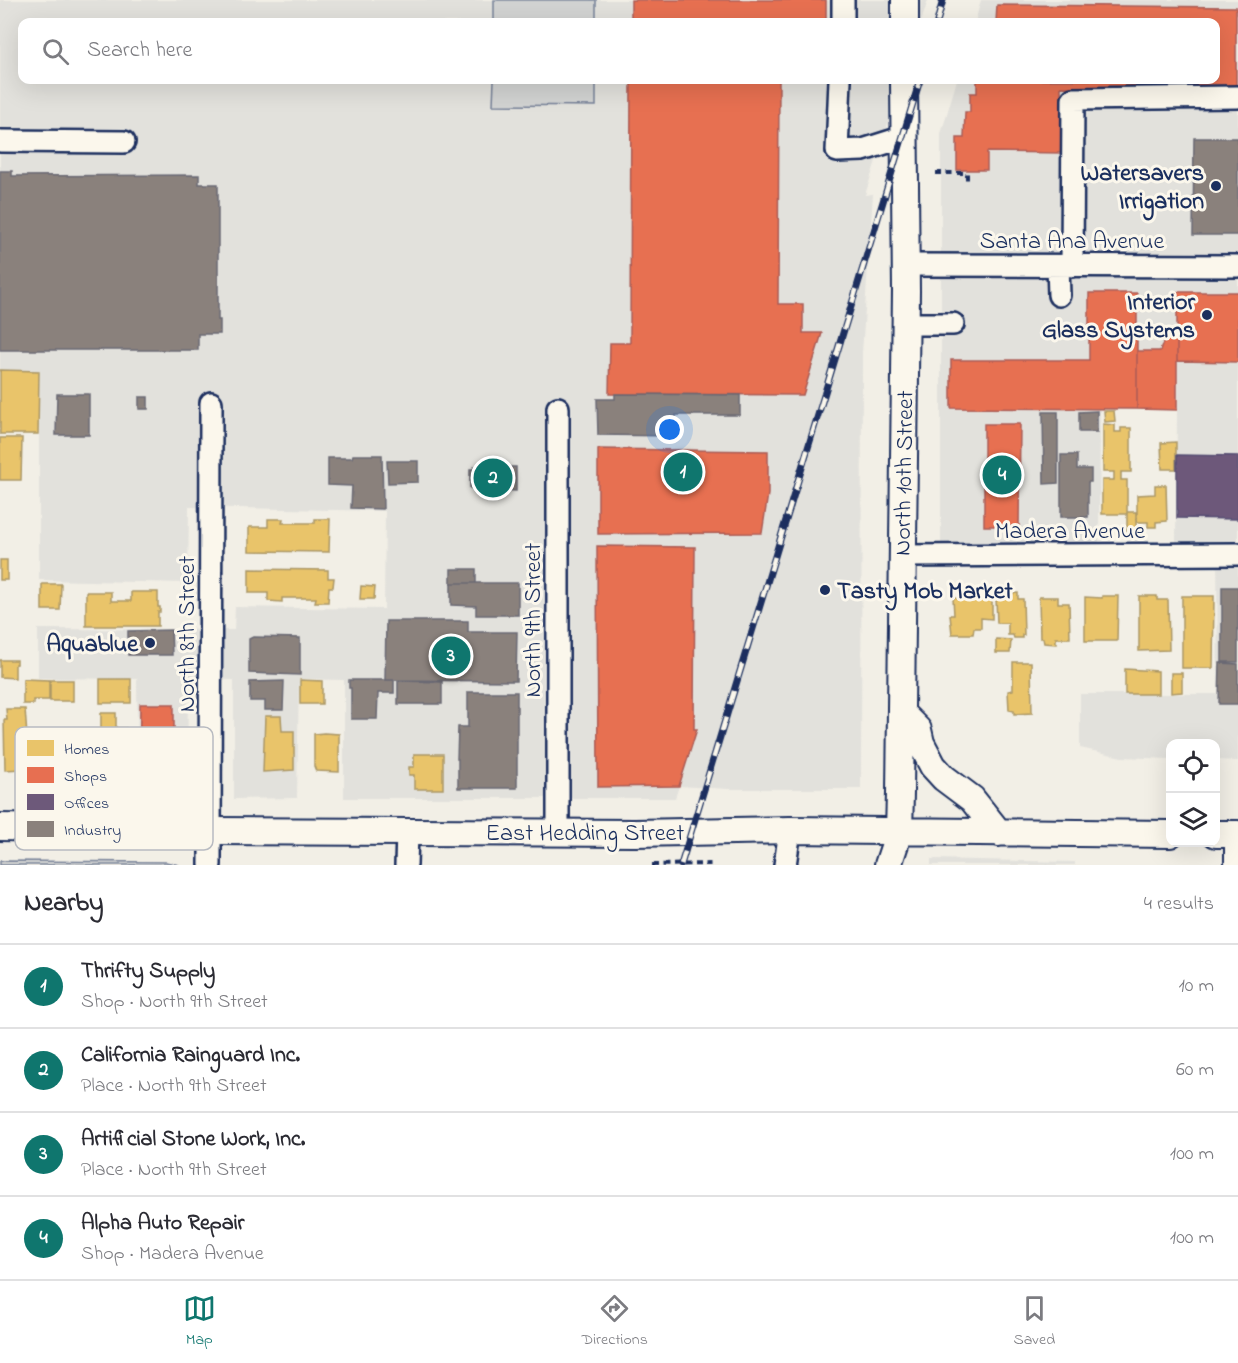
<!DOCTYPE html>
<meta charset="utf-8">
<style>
body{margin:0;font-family:"Indie Flower",sans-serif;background:#f2f2f3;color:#2b2b33}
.controls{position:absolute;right:18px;bottom:18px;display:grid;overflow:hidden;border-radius:12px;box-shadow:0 6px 24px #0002}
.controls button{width:54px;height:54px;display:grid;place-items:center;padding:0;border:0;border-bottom:2px solid #e1e1e2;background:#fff;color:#2b2b33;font:30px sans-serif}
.you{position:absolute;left:670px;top:430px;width:21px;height:21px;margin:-15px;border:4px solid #fff;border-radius:50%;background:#1a73e8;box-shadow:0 0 0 9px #1a73e833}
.badge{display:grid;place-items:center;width:39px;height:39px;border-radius:50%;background:#0f766e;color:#fff;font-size:20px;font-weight:700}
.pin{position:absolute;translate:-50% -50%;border:3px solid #fff;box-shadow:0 2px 6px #0006}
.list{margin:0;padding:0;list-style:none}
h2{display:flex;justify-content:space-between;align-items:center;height:78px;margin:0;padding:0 24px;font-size:26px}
h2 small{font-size:20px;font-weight:400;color:#7c7c81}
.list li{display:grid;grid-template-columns:39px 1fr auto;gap:18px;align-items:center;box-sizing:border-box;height:84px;padding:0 24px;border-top:2px solid #e1e1e2}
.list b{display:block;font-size:22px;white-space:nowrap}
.list p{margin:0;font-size:20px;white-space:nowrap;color:#7c7c81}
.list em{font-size:20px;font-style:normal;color:#7c7c81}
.icon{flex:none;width:33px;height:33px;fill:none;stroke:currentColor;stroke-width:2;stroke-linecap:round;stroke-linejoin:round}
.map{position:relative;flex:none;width:1238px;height:865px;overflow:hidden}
.search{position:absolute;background:#fff;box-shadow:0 6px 24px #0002;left:18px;right:18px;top:18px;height:66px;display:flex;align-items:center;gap:15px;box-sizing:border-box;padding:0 21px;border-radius:12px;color:#7c7c81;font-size:22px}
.sheet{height:414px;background:#fff}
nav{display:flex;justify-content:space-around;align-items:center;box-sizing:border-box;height:84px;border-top:2px solid #e1e1e2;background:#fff;font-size:16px;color:#7c7c81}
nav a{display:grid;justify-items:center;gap:3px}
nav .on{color:#0f766e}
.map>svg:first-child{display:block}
</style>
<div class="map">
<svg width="1238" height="865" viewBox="0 0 1238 865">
<rect width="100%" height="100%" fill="#f2efe6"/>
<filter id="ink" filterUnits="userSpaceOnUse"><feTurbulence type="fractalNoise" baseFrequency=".0167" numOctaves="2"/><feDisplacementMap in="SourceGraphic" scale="12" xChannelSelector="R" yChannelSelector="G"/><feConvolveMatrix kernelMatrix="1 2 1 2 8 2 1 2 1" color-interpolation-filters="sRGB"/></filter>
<g filter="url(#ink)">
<path fill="#e2e1dc" d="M0 0H928L921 22H22V80H902L865 195 873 194 862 353 861 789H728L679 786 675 798H344V680L299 679 297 798 234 799V680L188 679 187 799 138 798 137 679 38 678V629L234 630 235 607 384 609 385 511 189 507 188 583 39 580V371L0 370Z
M981 0H1238V761L1216 760V744H1170V759L1122 757 1080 748V694H1218L1217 542H1176L1177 410H1100L1099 543H941V134L957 80H1216V22H975Z
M931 859 1075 862V865H931Z"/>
<path fill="#d2d3d2" stroke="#768198" stroke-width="1.5" d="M494 0H596V22H494Z
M494 80H596V106L493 105Z
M0 861 166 862 179 865H0Z"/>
<path fill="#e9c46a" stroke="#ab9766" stroke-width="1.5" d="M0 370 39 371 38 434H0Z
M1104 411H1114L1115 421 1105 422Z
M1103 424 1115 425V432H1121V428H1131V472H1121V480H1127V514H1102V480H1114V472H1103Z
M0 438H22L21 480H0Z
M1176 442V469H1162L1161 443Z
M1155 485H1166L1167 521 1156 522V527H1148V522H1137V495L1155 494Z
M1127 512H1136V531H1127Z
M268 519H283L282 523H315V519H330L329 552 249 551V527H268Z
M0 560H7V580H0Z
M249 569 328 570V578H334L333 587H329L328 602H315L316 598H282V602L268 601V593H249Z
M42 584H61L60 610H42Z
M361 586 375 587 374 599H360Z
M86 592H111V601H131V592H158V607H160V612H158V626H86Z
M1018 593V599H1023L1024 635H1022V638H1014L1013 635H1008V623H997L996 598H1009V594Z
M1102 596H1118L1117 641H1085V597L1102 598Z
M1139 596H1157V600H1168L1169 650 1139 651Z
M1182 596H1214L1213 668H1182Z
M1039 597H1058V603H1069L1070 638H1056V644L1044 643 1043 638H1040Z
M953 598H992V619L981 618V628H974L973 634H952L950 615H954Z
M996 639 1011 640 1010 653H996Z
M0 660H17V664H15V678L0 677Z
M1013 662H1031L1032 713 1014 714V711L1009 710 1008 691 1013 690Z
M1125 669 1158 671V694H1125Z
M1171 673H1182V692L1171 693Z
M23 679 49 680V700H33V704H23Z
M100 679H131V703H100Z
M50 680H73V701H50Z
M300 680 322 681V704H300Z
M6 709H25L27 736H38L39 768 5 770 4 720H7Z
M101 713H116V728H126V770L101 769Z
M265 716H281L282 731H294V770L263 772Z
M324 733 339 734V772L316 771 314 766V734Z
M414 754H443V789H414V775H409V767H414Z"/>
<path fill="#e76f51" stroke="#aa5c55" stroke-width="1.5" d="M631 0H826V22H631Z
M997 5 1236 7V89L1061 87V153L987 152V170H957V138H964L965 112H970V93H977V80H1216V22H996Z
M631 80H779L778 304H803V333H822L803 395 609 394 610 343H630Z
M1177 292H1238V362L1177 361Z
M1089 293H1137V409L951 408V360H1089Z
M1165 337H1177V410L1137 409V351H1160Z
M984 424H1020L1019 526H984Z
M598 449 768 451V494L762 533 598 534Z
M597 546 695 547 694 729H697L679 786 598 787Z
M140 704H174V789H139Z"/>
<path fill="#6d597a" stroke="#544c72" stroke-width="1.5" d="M1177 455 1238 456V519L1177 518Z"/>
<path fill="#8a817c" stroke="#696873" stroke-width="1.5" d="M1194 138H1238V235H1193Z
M0 171H12V176L199 175V184H218V320H220V334H198V350H0Z
M57 394H89V435H56Z
M615 394 740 395V415H676V436L598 435 597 399H615Z
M139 397H148V409H139Z
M1097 411V432H1079V412Z
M1043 412H1058V483L1044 484Z
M353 455H382L383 509 351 508 352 486 328 485V458H352Z
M1061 455H1077V469H1091V482H1088V517H1061Z
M387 461H418V482L388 483Z
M474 467H516V491L470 488V469H474Z
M451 569H476V583H451Z
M451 583H518V615H476V606L451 605Z
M1222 587H1238V662H1222Z
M386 621H468V632H517L516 681 385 680Z
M171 630 172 655H128V631Z
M253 637 300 638V675L249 673V639Z
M1220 663 1238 664V704H1219Z
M349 680H394V693H378L377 719H351V688H349Z
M284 681 283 710H265V701H250V682Z
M398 681 442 682V704H398Z
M468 692H517V788H458V759H457L458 727H468Z"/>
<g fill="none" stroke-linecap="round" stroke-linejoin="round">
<defs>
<path id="minor" d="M843 22V0
M840 80 837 151 863 150 904 137
M0 141 124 142
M906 265 1238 266
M1058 266 1059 295
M1072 266 1073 99 1238 97
M906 324H953
M558 408V833
M902 556 1238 554
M210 865 211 403
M406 865 407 832
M785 865 790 830"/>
<path id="major" d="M905 22V0
M901 713 918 730 921 743 933 766 944 778 972 799 999 833
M0 827 211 831 635 833 790 830 1170 834
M1216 834H1238
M888 865 899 832 900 793 906 291 904 80
M1238 865V834"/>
</defs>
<use href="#minor" stroke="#1b2f5e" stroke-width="26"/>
<use href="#major" stroke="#1b2f5e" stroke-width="30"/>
<path stroke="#1b2f5e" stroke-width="4" stroke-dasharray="6 4.5" stroke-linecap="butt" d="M936 173H967V184
M652 865 712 864"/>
<use href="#minor" stroke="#fbf7ec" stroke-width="21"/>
<use href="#major" stroke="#fbf7ec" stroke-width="26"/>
<defs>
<path id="rail" d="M937 22 943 0
M681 865 920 80"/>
</defs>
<use href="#rail" stroke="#1b2f5e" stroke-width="7"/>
<use href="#rail" stroke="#fbf7ec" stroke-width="4.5" stroke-dasharray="14" stroke-linecap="butt"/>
</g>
</g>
<g fill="#1b2f5e" stroke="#fbf7ec" stroke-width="2">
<circle cx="1216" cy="186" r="6"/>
<circle cx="1207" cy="315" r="6"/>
<circle cx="825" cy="590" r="6"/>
<circle cx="150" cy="643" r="6"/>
</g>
<g text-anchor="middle" stroke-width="6" stroke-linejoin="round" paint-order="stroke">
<g font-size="24" font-weight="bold" fill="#1b2f5e" stroke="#fbf7ec" text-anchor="end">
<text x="1204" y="180">Watersavers<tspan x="1204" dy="28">Irrigation</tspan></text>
<text x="1195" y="309">Interior<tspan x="1195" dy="28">Glass Systems</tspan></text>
<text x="837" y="598" text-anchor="start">Tasty Mob Market</text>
<text x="138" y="651">Aquablue</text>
</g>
<g font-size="24" fill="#1b2f5e" stroke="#fbf7ec">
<text x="1072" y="248">Santa Ana Avenue</text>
<text transform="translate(903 473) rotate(-89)" y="8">North 10th Street</text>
<text x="1070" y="538">Madera Avenue</text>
<text transform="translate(532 620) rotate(-90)" y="8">North 9th Street</text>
<text transform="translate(186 634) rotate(-90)" y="8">North 8th Street</text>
<text x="585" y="840">East Hedding Street</text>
</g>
</g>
<rect x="15" y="727" width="198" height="123" rx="9" fill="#fbf7ec" stroke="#b8bbc1" stroke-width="1.5"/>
<rect x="27" y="740" width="27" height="16" fill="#e9c46a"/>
<rect x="27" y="767" width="27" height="16" fill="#e76f51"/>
<rect x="27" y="794" width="27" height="16" fill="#6d597a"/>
<rect x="27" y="821" width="27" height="16" fill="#8a817c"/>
<g font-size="16" fill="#1b2f5e">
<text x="64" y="754">Homes</text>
<text x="64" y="781">Shops</text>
<text x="64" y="808">Offices</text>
<text x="64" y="835">Industry</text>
</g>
</svg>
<div class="controls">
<button><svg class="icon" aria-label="locate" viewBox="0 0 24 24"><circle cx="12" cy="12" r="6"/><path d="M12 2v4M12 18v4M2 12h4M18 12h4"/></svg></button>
<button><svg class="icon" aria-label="layers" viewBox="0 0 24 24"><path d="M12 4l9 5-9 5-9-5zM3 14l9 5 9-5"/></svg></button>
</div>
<div class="you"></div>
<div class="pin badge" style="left:683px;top:472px">1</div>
<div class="pin badge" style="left:493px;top:478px">2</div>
<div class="pin badge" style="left:451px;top:656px">3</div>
<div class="pin badge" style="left:1002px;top:475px">4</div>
<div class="search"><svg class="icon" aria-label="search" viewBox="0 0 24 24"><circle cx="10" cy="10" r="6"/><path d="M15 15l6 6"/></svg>Search here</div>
</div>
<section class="sheet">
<h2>Nearby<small>4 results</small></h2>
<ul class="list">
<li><span class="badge">1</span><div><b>Thrifty Supply</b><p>Shop · North 9th Street</p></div><em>10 m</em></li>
<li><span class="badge">2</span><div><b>California Rainguard Inc.</b><p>Place · North 9th Street</p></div><em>60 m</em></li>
<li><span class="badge">3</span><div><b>Artificial Stone Work, Inc.</b><p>Place · North 9th Street</p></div><em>100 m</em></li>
<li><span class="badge">4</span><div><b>Alpha Auto Repair</b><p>Shop · Madera Avenue</p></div><em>100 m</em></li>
</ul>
</section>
<nav>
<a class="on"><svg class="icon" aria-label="map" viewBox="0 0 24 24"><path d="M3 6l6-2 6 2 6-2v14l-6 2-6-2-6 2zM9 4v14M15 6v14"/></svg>Map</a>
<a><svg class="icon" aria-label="directions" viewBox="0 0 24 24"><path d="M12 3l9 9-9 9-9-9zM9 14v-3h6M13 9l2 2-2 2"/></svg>Directions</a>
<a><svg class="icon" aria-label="saved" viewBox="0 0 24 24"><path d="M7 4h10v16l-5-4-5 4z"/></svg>Saved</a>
</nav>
